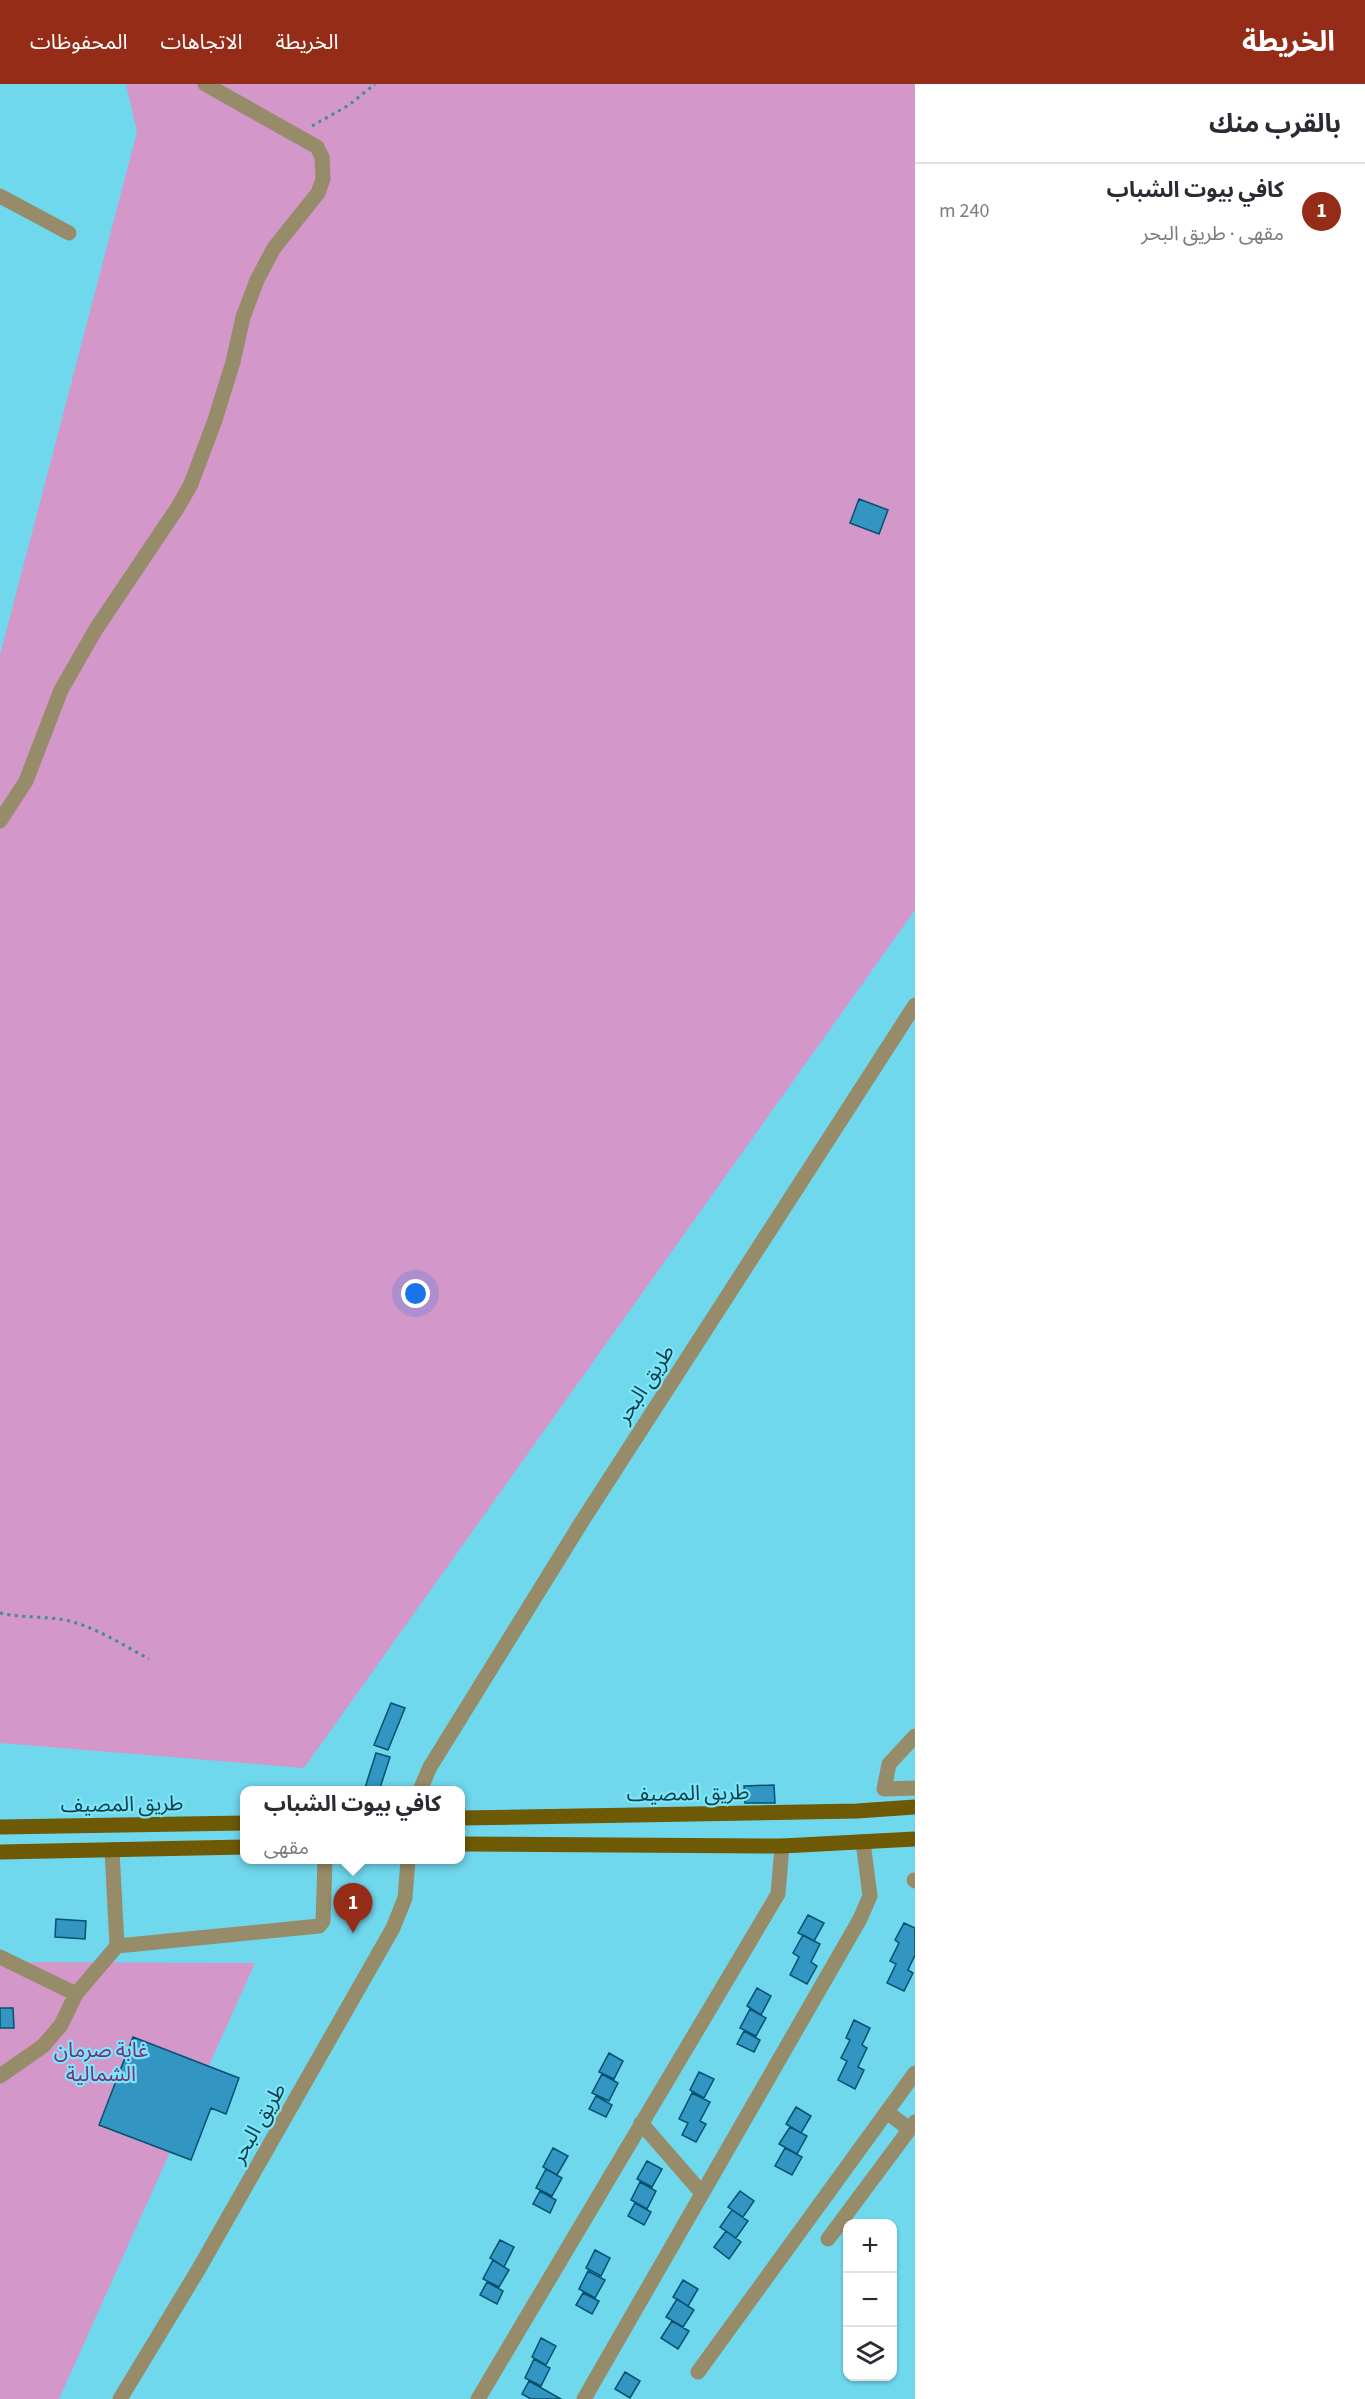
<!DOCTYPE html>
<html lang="ar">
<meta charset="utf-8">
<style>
body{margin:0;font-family:"Source Sans 3","Noto Sans Arabic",sans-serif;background:#f2f2f3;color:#2b2b33;direction:rtl}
.controls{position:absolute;right:18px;bottom:18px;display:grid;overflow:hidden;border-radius:12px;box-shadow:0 2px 4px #0004}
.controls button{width:54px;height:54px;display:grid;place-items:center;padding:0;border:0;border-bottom:2px solid #e1e1e2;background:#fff;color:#2b2b33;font:30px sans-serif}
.you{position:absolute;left:416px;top:1210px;width:21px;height:21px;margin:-15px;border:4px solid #fff;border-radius:50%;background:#1a73e8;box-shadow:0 0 0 9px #1a73e833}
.badge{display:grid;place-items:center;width:39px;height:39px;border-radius:50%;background:#952c18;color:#fff;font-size:20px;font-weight:700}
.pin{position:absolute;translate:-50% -50px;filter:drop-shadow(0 2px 3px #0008)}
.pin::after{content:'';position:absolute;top:32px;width:21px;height:18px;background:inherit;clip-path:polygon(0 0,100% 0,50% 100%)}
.popup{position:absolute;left:240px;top:1702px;width:225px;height:78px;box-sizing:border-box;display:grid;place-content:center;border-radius:12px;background:#fff;filter:drop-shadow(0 2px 4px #0005);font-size:20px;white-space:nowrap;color:#7c7c81}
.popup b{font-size:22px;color:#2b2b33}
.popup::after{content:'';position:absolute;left:50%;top:100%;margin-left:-12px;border:12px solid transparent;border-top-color:#fff}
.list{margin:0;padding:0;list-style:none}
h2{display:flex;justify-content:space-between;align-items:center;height:78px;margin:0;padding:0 24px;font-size:26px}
h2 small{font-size:20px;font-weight:400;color:#7c7c81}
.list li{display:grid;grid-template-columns:39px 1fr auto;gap:18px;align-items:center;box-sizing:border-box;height:96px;padding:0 24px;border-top:2px solid #e1e1e2}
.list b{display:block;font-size:22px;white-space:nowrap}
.list p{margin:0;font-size:20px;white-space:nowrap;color:#7c7c81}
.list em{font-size:20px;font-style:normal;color:#7c7c81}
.icon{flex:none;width:33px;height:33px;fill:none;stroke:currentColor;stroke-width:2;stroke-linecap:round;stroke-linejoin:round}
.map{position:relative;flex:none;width:915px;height:2315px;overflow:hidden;direction:ltr}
header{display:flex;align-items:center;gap:36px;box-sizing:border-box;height:84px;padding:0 30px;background:#952c18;color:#fff}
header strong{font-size:28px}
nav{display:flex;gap:33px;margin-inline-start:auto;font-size:21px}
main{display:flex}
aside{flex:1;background:#fff}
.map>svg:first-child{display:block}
</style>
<header>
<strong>الخريطة</strong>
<nav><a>الخريطة</a><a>الاتجاهات</a><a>المحفوظات</a></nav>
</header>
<main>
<aside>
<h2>بالقرب منك<small></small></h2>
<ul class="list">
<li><span class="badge">1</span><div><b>كافي بيوت الشباب</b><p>مقهى · طريق البحر</p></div><em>240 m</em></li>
</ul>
</aside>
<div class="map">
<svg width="915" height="2315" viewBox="0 0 915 2315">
<rect width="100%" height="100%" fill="#70d8ed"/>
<path fill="#d397c9" d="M126 0H915V826L304 1684 0 1659V571L137 48Z
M0 1878 255 1879 59 2315H0Z"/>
<path fill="#3295c2" stroke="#07506e" stroke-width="1.5" d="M859 415 888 426 879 450 850 439Z
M391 1619 405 1624 388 1666 374 1661Z
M376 1669 390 1673 379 1707H364Z
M774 1701 775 1719H745L744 1702Z
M808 1831 824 1839 814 1857 798 1849Z
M56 1835 86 1837 85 1855 55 1853Z
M904 1839 915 1844V1871L908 1886 913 1889 904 1907 887 1899 896 1880 890 1877 899 1859 895 1856Z
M803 1851 820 1860 811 1878 817 1882 807 1900 790 1891 799 1873 793 1869Z
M757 1904 771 1912 761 1931 747 1922Z
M0 1924H13L14 1944H0Z
M750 1925 766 1934 756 1952 740 1944Z
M854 1936 870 1944 862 1961 867 1964 858 1983 864 1986 855 2005 838 1996 847 1977 841 1974 850 1956 846 1954Z
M744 1947 760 1956 754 1968 737 1960Z
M133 1953 239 1994 226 2030 211 2024 191 2076 99 2041Z
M609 1969 623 1977 614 1995 599 1988Z
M699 1988 714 1995 704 2014 690 2006Z
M602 1990 618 1999 609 2017 592 2009Z
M692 2009 710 2018 700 2037 706 2040 696 2058 682 2051 688 2039 679 2035Z
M596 2012 612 2021 606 2033 589 2025Z
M796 2023 811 2032 801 2049 786 2040Z
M790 2043 807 2052 797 2070 779 2060Z
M553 2064 568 2072 557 2091 543 2083Z
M785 2064 802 2073 792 2091 775 2082Z
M647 2077 662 2085 652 2103 637 2095Z
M546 2085 562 2094 552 2112 536 2104Z
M640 2098 656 2107 647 2125 631 2116Z
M540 2107 556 2116 550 2129 533 2120Z
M740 2107 754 2117 743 2133 728 2123Z
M635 2119 651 2128 644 2141 628 2132Z
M732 2126 748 2137 736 2154 720 2143Z
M726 2147 741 2158 729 2175 714 2163Z
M500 2156 514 2163 504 2183 490 2174Z
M595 2166 610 2174 601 2192 586 2184Z
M493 2176 509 2186 499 2203 483 2195Z
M588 2187 605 2196 595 2214 579 2205Z
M683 2196 698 2205 688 2222 673 2213Z
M487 2198 503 2207 497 2220 480 2211Z
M583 2209 599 2217 592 2230 576 2221Z
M677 2215 694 2226 683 2243 666 2233Z
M672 2237 689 2247 678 2265 661 2254Z
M541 2254 556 2262 546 2281 532 2273Z
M534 2275 550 2284 541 2302 525 2294Z
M625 2288 640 2297 630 2314 615 2305Z
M529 2297 561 2315H531L522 2310Z"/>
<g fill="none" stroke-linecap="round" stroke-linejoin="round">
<path stroke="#408b9a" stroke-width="3" stroke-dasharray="3 4.5" stroke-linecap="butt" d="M312 42 349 21 375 0
M0 1529C21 1534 43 1532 65 1536 94 1542 123 1561 149 1575"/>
<path stroke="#978c69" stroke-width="15" d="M0 112 69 149
M0 737 26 697 61 606 96 545 178 423 191 400 215 336 233 278 243 233 257 196 274 164 318 109 323 95 322 73 317 63 205 0
M915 1652 889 1680 884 1705 915 1704
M420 1706 430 1683 581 1439 915 921
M112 1766 117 1862 319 1842 323 1837 325 1776
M914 1796 915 1797
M0 1873 76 1910 117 1862
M0 1992 43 1962 61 1941 76 1910
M887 2028 909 2045
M641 2039 701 2108
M828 2155 915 2038
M698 2288 915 1989
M120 2315 197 2188 393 1844 405 1814 408 1776
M478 2315 778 1810 782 1762
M584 2315 860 1835 870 1812 863 1758"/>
<path stroke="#6e5904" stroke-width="15" d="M461 1734 857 1727 915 1723
M0 1743 245 1739
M461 1760 782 1762 915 1755
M0 1768 245 1763"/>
</g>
<g text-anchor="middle" stroke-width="4.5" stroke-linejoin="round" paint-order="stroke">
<g font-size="21" fill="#0f3d46" stroke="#7de5fa">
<text transform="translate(645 1300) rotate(-57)" y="7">طريق البحر</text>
<text transform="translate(688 1709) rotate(-1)" y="7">طريق المصيف</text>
<text transform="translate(122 1720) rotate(-1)" y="7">طريق المصيف</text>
<text transform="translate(258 2039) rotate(-60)" y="7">طريق البحر</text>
</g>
<g font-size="21" fill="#7f2f76" stroke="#7de5fa">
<text x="101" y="1973">غابة صرمان<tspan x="101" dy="24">الشمالية</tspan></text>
</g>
</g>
</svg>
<div class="controls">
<button>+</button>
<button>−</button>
<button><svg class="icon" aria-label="layers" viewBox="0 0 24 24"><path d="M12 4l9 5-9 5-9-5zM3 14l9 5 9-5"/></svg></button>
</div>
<div class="you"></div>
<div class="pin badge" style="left:353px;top:1849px">1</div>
<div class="popup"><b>كافي بيوت الشباب</b>مقهى</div>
</div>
</main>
